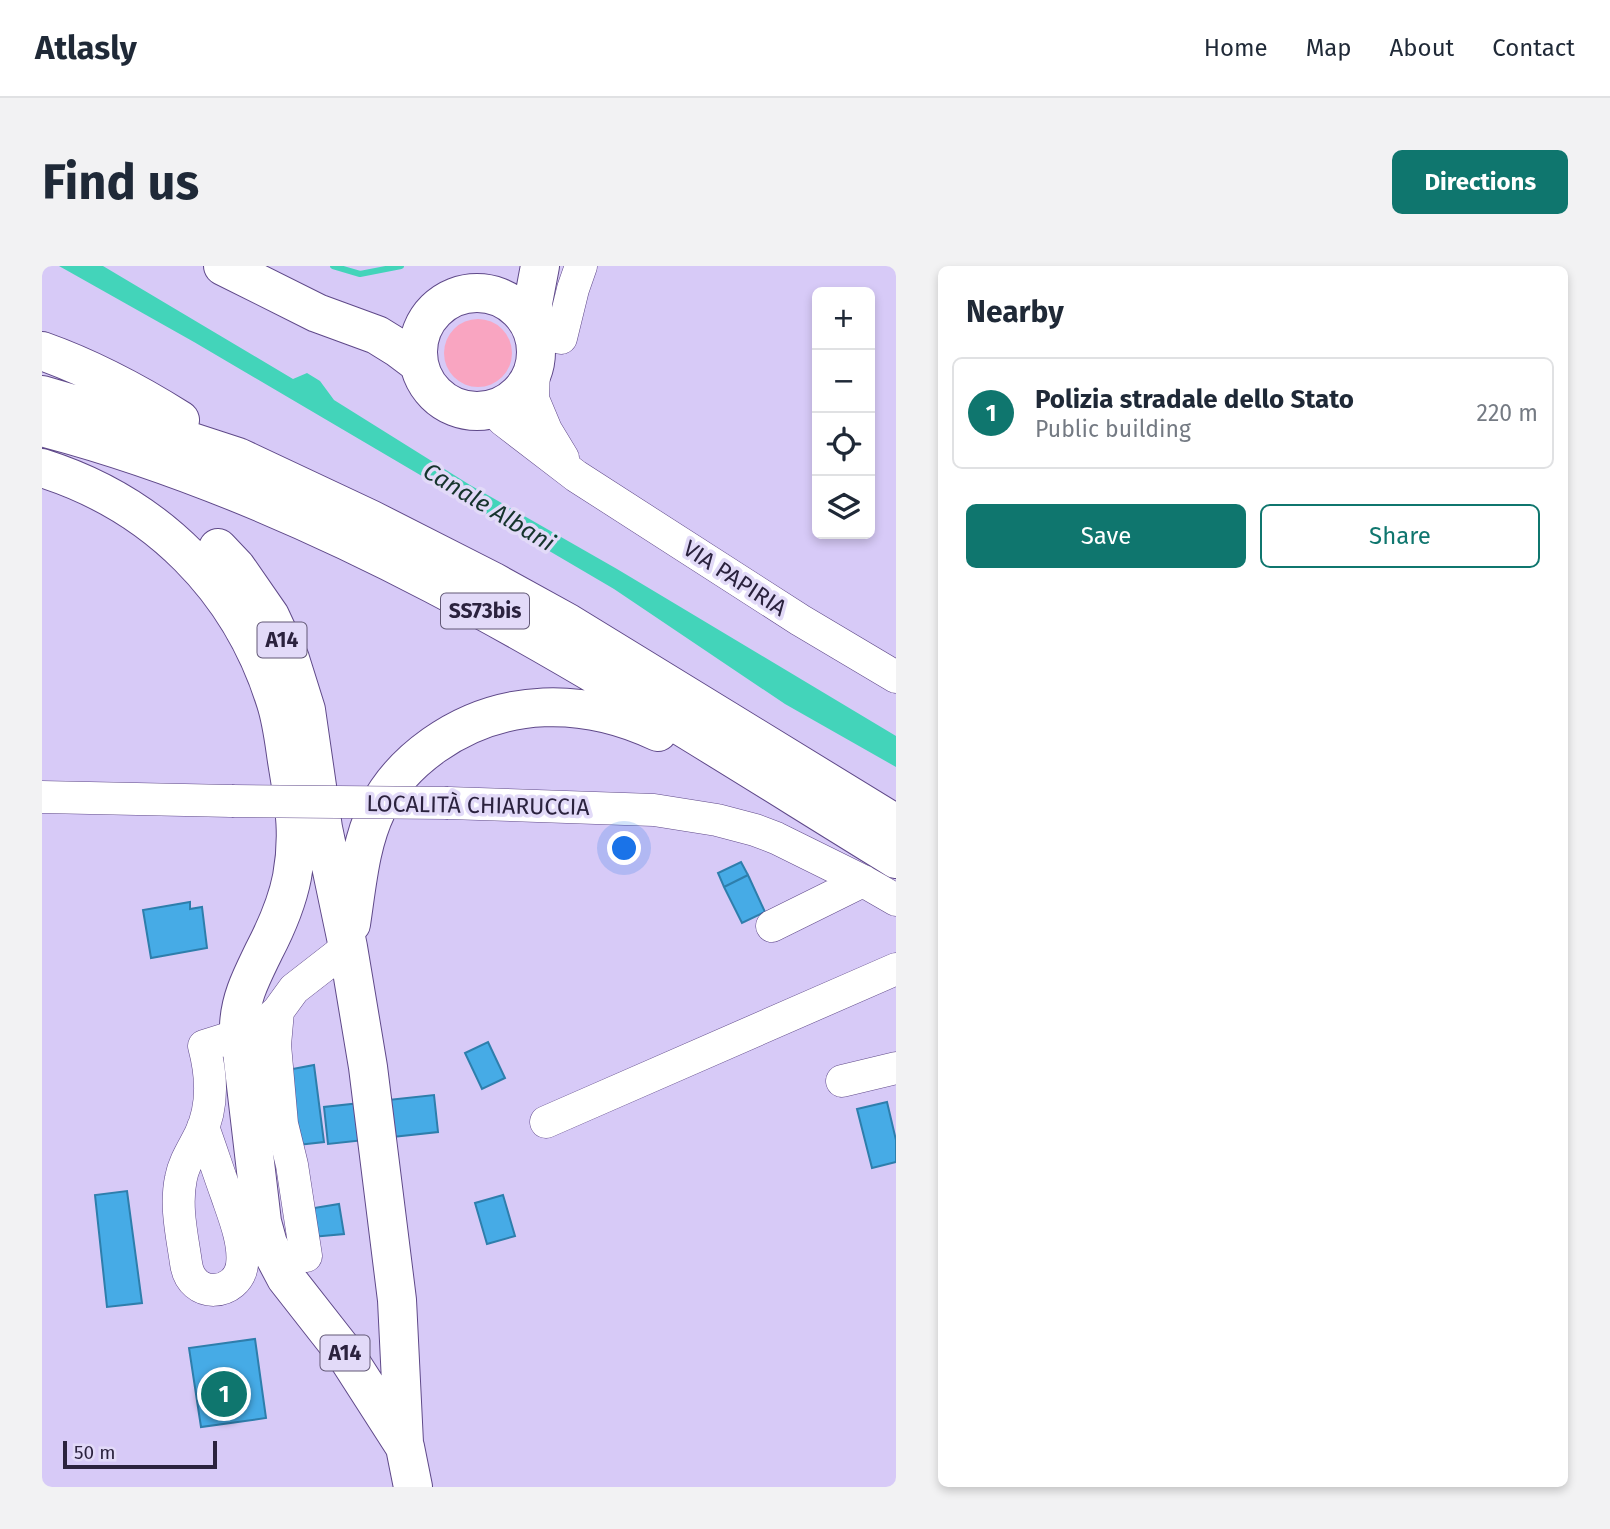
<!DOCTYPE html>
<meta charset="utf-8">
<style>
body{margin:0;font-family:"Fira Sans",sans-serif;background:#f2f2f3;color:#1f2937}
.controls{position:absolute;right:21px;top:21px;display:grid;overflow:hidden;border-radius:10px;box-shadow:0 4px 10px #0003}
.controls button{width:63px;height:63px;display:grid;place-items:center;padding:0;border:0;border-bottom:2px solid #e0e1e3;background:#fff;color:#1f2937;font:35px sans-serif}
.scale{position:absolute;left:21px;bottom:18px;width:154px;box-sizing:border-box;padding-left:7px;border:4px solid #2b223e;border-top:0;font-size:19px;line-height:24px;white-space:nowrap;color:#2b223e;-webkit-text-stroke:5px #e2daf8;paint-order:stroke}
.you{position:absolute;left:583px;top:583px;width:24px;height:24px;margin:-18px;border:5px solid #fff;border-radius:50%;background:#1a73e8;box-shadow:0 0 0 10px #1a73e833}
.badge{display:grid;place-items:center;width:46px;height:46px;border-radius:50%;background:#0f766e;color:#fff;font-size:23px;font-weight:700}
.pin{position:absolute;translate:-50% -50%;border:4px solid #fff;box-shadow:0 2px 7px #0006}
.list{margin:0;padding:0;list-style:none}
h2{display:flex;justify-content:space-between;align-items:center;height:91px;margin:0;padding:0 28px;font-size:30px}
h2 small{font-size:23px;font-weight:400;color:#747a83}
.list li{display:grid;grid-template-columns:46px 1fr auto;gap:21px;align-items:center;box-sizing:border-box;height:112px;margin:0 14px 14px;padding:0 14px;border:2px solid #e0e1e3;border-radius:10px}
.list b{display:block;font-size:26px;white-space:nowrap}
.list p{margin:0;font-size:23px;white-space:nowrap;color:#747a83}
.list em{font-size:23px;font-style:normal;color:#747a83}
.actions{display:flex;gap:14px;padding:21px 28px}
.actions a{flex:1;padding:16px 0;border:2px solid #0f766e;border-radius:10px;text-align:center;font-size:24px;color:#0f766e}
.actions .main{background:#0f766e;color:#fff}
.icon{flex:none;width:38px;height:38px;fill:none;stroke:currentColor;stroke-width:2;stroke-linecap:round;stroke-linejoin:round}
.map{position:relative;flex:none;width:854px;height:1221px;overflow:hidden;border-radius:10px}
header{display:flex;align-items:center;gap:42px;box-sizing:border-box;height:98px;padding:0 35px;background:#fff;border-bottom:2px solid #e0e1e3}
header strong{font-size:33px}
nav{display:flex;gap:38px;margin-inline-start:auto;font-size:24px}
.intro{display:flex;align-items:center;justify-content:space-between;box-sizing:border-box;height:168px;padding:0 42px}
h1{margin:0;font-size:49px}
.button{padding:18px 32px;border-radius:10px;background:#0f766e;color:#fff;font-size:24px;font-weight:700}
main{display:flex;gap:42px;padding:0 42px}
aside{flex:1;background:#fff;border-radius:10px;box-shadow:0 4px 10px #0003}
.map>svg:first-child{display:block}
</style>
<header>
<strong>Atlasly</strong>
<nav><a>Home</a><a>Map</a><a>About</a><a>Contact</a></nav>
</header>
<div class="intro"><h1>Find us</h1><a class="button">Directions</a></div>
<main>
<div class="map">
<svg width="854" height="1221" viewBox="0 0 854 1221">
<rect width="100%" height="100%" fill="#d7caf7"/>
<path fill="#f9a5c1" d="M402 87a34 34 0 1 1 68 0a34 34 0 1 1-68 0Z"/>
<path fill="#43d4ba" d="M17 0H61L251 113 265 107 278 115 292 134 428 219 575 303 854 470V501L743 438 572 323 152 76Z"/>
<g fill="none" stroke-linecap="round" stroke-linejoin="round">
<path stroke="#43d4ba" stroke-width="6" d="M291 0 318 8 359 0"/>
</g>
<path fill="#46abe6" stroke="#2e7eac" stroke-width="2" d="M699 596 706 609 682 621 676 607Z
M706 609 723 646 700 657 682 621Z
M148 636V643L160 641 165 682 109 692 101 644Z
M446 776 463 812 440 823 423 787Z
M272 799 282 876 247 880 240 805Z
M392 829 396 866 286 878 282 841Z
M845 836 854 874V896L830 902 815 843Z
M85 925 100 1037 65 1041 53 929Z
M461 929 473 970 445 978 433 937Z
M297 938 302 968 270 971 266 943Z
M213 1073 224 1152 159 1161 147 1082Z"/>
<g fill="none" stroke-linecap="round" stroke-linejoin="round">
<defs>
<path id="minor" d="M519 72 531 23 539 0
M492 100 491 133 504 164 521 192
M451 143 461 154 534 210 758 354 854 411
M0 531 190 535
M406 537 612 544 675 554 713 564 734 572 821 615 854 634
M730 660 821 615
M236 745 233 779 240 858 250 899 264 990
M800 815 854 802
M504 856 854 703
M161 861C169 883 176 905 184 927 191 948 203 976 200 999 196 1030 149 1035 144 997 140 969 133 940 139 912 142 896 151 883 158 869 172 840 170 810 162 780L197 769 223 757 236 745 252 723 306 681"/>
<path id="major" d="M181 0 275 47 335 69 356 82 376 97
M376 86a59 59 0 1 1 118 0a59 59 0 1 1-118 0Z
M493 75 491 37 498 0"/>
<path id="highway" d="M0 85C48 102 95 127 138 154
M0 129 58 146 196 191 328 253 450 315 526 357 854 558
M0 161C312 243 582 426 854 593
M0 202C114 238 199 323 234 437 240 456 242 475 245 495 252 538 258 567 250 611 245 637 234 662 222 685 210 710 198 732 197 760L220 956 226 978 244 1012 302 1086 363 1181 371 1221
M176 282 194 301 228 350 248 393 264 444 281 562 306 681 326 801 355 1034 362 1177
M309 658C315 619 318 578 335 543 348 517 368 496 392 479 460 431 542 431 616 466"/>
</defs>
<use href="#minor" stroke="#5f4989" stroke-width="33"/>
<use href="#major" stroke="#5f4989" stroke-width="40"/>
<use href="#highway" stroke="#5f4989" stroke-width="40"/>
<use href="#minor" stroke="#fff" stroke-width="32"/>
<use href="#major" stroke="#fff" stroke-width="38"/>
<use href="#highway" stroke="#fff" stroke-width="38"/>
<defs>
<path id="minor-bridge" d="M190 535 406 537"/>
</defs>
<use href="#minor-bridge" stroke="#5f4989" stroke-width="33" stroke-linecap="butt"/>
<use href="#minor-bridge" stroke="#fff" stroke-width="32"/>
</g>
<g text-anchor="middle" stroke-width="7" stroke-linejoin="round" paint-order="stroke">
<g fill="#e2daf8" stroke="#625976" stroke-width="2">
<rect x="399" y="327.5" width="88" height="35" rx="5"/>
<rect x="215.5" y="356.5" width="49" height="35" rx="5"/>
<rect x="278.5" y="1069.5" width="49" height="35" rx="5"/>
</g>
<g font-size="21" font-weight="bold" fill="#2b223e">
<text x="443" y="352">SS73bis</text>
<text x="240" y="381">A14</text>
<text x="303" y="1094">A14</text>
</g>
<g font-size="23" fill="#2b223e" stroke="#e2daf8">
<text transform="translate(693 312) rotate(33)" y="8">VIA PAPIRIA</text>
<text transform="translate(436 539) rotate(1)" y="8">LOCALITÀ CHIARUCCIA</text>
</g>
<g font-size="24" font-style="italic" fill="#16342d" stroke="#e2daf8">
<text transform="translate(447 241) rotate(31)" y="8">Canale Albani</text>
</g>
</g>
</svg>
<div class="controls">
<button>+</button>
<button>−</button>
<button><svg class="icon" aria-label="locate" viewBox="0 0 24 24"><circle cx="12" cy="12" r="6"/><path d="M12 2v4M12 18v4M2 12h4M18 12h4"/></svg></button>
<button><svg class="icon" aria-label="layers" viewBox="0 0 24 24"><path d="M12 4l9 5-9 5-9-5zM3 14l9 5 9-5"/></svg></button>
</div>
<div class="scale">50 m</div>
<div class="you"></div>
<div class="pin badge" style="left:182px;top:1128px">1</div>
</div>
<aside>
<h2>Nearby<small></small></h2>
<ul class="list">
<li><span class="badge">1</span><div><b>Polizia stradale dello Stato</b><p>Public building</p></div><em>220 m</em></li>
</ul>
<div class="actions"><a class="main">Save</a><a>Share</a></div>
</aside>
</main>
